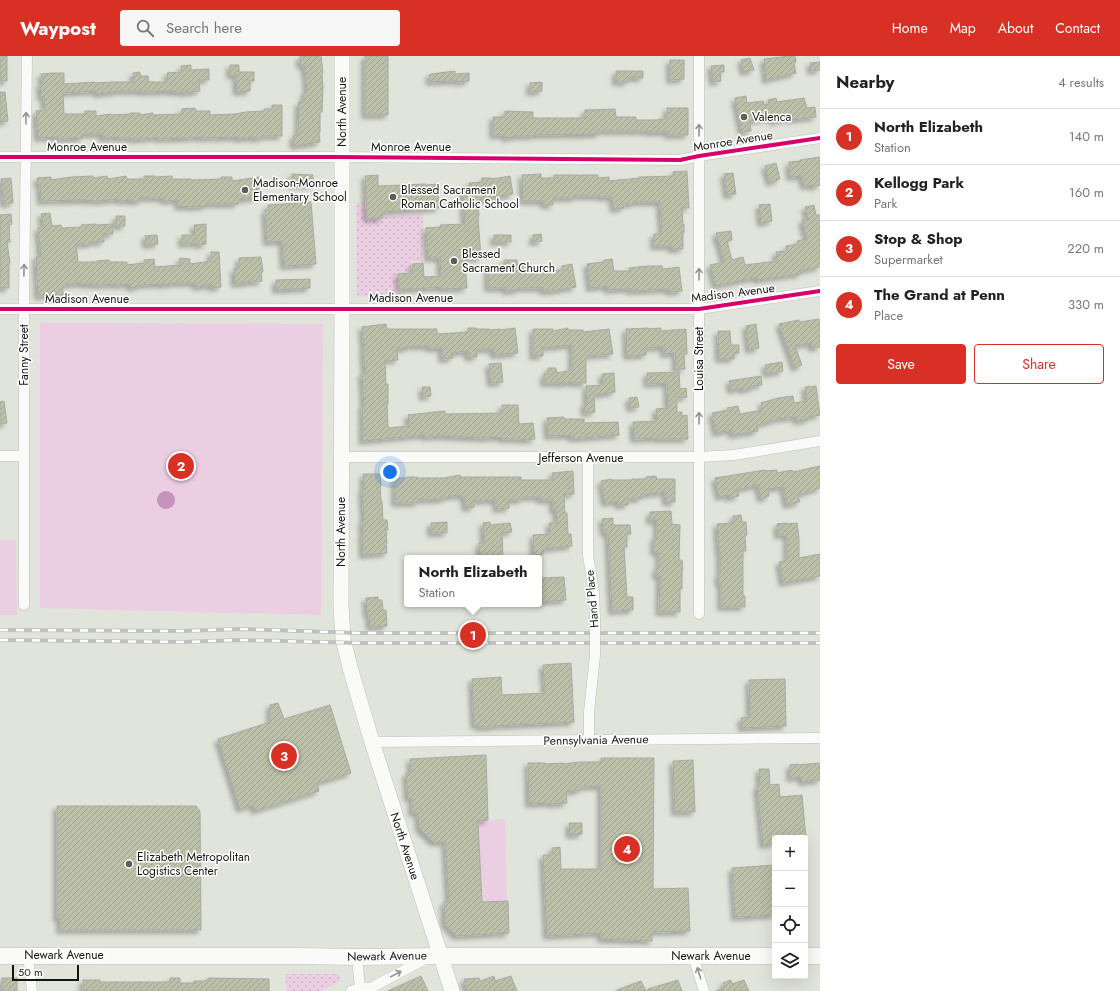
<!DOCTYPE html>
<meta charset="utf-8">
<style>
body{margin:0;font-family:Jost,sans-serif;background:#f6f6f6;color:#222}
.controls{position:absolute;right:12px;bottom:12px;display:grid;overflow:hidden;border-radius:4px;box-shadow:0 4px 16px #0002}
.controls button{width:36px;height:36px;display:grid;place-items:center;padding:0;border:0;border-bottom:1px solid #e0e0e0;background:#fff;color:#222;font:20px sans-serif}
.scale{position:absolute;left:12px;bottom:10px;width:67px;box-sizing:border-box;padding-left:4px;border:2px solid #151611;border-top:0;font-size:11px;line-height:14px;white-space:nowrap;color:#151611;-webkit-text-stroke:3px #fff;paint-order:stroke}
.you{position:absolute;left:390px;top:416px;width:14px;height:14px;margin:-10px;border:3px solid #fff;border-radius:50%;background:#1a73e8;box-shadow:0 0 0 6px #1a73e833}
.badge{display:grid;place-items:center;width:26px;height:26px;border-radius:50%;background:#d93025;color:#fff;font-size:13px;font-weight:700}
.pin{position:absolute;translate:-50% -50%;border:2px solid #fff;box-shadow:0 1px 4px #0006}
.popup{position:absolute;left:404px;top:499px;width:138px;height:52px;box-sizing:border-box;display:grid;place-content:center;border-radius:4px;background:#fff;filter:drop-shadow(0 1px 3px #0005);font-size:13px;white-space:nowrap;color:#767676}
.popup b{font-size:15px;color:#222}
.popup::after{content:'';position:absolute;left:50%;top:100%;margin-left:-8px;border:8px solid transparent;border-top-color:#fff}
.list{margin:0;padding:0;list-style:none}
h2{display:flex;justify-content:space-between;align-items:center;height:52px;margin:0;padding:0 16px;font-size:17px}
h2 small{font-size:13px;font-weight:400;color:#767676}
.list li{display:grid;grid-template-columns:26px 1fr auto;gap:12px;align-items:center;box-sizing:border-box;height:56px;padding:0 16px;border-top:1px solid #e0e0e0}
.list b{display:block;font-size:15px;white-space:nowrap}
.list p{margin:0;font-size:13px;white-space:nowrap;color:#767676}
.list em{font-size:13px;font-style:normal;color:#767676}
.actions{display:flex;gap:8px;padding:12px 16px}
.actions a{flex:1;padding:9px 0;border:1px solid #d93025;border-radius:4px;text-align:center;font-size:14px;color:#d93025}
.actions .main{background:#d93025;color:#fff}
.icon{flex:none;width:22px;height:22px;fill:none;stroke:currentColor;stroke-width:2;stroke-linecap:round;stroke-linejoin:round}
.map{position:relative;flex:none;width:820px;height:935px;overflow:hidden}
header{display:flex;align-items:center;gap:24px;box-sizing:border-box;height:56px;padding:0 20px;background:#d93025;color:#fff}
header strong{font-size:19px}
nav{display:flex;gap:22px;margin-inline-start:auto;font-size:14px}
.search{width:280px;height:36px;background:#f6f6f6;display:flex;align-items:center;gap:10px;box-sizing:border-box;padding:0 14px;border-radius:4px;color:#767676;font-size:15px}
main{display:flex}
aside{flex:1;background:#fff}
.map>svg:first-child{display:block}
</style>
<header>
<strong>Waypost</strong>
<div class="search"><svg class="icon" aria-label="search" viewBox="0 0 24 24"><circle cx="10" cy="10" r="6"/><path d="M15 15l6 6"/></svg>Search here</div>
<nav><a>Home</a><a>Map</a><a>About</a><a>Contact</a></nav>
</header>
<main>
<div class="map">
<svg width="820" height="935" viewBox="0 0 820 935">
<defs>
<pattern id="grass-dots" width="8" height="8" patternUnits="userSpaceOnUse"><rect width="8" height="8" fill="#eccee3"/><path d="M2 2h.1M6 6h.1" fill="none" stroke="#cab0c2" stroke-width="1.8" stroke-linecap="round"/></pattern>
<pattern id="building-hatch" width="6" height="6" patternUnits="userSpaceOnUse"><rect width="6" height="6" fill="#bcc0a9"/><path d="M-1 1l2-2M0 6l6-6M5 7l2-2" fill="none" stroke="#a1a490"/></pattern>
<filter id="shadow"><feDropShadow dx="-3.5" dy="3.5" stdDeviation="2" flood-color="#0004"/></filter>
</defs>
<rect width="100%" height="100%" fill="#e1e4da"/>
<path fill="url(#grass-dots)" d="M365 146 366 162 423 158 422 205H411V217L398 218 397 242 357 240 356 147Z
M286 918H339L340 920V925L320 935H287L285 920Z"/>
<path fill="#eccee3" d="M40 267 323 268 321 559 40 552Z
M0 484H16L17 559H0Z
M505 763 507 845H482L479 765Z"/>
<path fill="#c593bb" d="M157 444a9 9 0 1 1 18 0a9 9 0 1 1-18 0Z"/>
<path fill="url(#building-hatch)" stroke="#a9aba5" filter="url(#shadow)" d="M0 0H7V25H0Z
M300 0H321L323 17 322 18 323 31 322 56H320V76H319L320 86 294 90 293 80 298 79 299 46H304V36H307L306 20 304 9H300Z
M365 0H388V59H365Z
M782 0H795L796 6 794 7 796 17 766 24 764 3 782 1Z
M750 2 754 14 744 16 741 4Z
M670 4H684V23L670 24Z
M820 6V14L811 15 810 7Z
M191 9V14L209 13V24H199L200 35 184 37V36H173V35L142 36V35H122L97 38V35L63 37 64 58H85V55H96V60L111 58V59L130 58V57H140V59L153 57V59L182 58V53L195 52 196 55H210V59L235 58 246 56 264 55V53H272V49H282V80H263V82H252V81L238 83V81L200 82V81L187 82 158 83V81L144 83H131V82H117V81L103 83V78H82L83 82 58 83V81L38 82 36 55 45 54 44 40 41 41 40 28H43L41 18 53 17H64V28L95 26V27L112 26H134L133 17 140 16V20H148L149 26H168L167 17 182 16 181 10Z
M230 9H239V16H254V25H250V35L237 36 236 19H230Z
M724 9V16H720L721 25 713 26 711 10Z
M455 15V18L469 17V25L457 26V25H445L430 26 429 19H431V18Z
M616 15H643V22H628V26H616Z
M542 26V35L530 36V27Z
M0 36H5L8 65 0 66Z
M746 40 747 47 763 45 764 49 769 48 768 44 776 42 777 46 804 42 807 52 815 51 816 61 790 64 789 62 773 66 772 62 750 65 751 75 742 76 735 42Z
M667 52H688V79H668V76H647V75H599V78L533 79V80H515V81L505 82V79H493V61H505V55L533 56V62H585V54L615 53 616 61H636V64H658V63H667Z
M820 101V129L813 131V129L804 130 802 120 790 121 789 106 800 105V104Z
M776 107 780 123 770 127 765 110Z
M687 115 689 152H682L683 168H684V177H683V193H672V190H654V178H662L660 146H634V148H623L624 152 614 153 612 141H600V140H575V142H553V149H544V145H523L522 119 541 118V122H554V119H598V122L609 121V125L639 122V121L673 120V116Z
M733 117 736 138 727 139 724 118Z
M292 118 313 119V129H292Z
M378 119V130L426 128V129L438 128 439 152 382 156 383 162 367 163 365 120Z
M93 120V122L107 120 108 123 126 120 127 123H144V120H155V121L172 120V123H191V124L221 123V121H232V125L259 121V141L238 144V148H206V150L195 151 178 150V144L164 145V142H141V145H131V144L119 145V143L100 145 81 144 41 145 40 128H38L37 122 51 121V124L71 121Z
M510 120 513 138 492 142V144H478L479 160 478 161 481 202H465L467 232 442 233V231L400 234 398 218 413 217 412 208 423 207 424 221 441 220 440 202H428L426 172 441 171 440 169 465 168 462 131H469V127L482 126V122H492V123Z
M11 122 13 147 4 148 1 123Z
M311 146 316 208 284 210 282 185 267 186 265 154H269L268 149Z
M770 148 772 165 761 167 759 149Z
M814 149 816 159H820V211L800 215 801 218 792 219 757 224V221L716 230 710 209 724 206 719 186H718L716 177 731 175 732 184 727 185 732 204 743 201 745 209 777 205 776 196 787 195 786 190 798 188 797 185 807 183 802 164 808 163 805 151Z
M50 157 52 170 61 169 62 172 82 171 81 169 96 168V169L113 168V178H104V186H92V188H76L78 206H97V205L109 204 110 206H127V209L144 207V204L154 203 155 211 180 209V202L190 203V208L211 205V196H219L221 231 212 232V229L196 231 195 227H177L161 229V228L140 229V230L131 232 130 228 115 229V228L99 229 82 228V227L63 229V239L38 240 36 201 41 200 38 172 44 171 41 158Z
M11 158 12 168 9 169 10 186H7L10 207H9V232H0V159Z
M116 160H125V170H116Z
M206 168V188L198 189V187L182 188V179H195L194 169Z
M541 178 542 185 533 186V179Z
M157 179 158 188 146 189 145 180Z
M494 179H511V186H494Z
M261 201 263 216H261L262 225 235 228 234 213 239 212V202Z
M612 203 614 215H630L629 212 647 210H662L663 213 679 211 682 235 669 236V233L631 235V233H622L608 234 607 230 590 232 587 208 604 206V204Z
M504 204H517V208H530L531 215 563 214 562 210 572 208 576 231 552 235H543V232H518V234L506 235V232H488V210L504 209Z
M310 223V232L276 234V224Z
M819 263 820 274V291L812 292 811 287 795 290 802 309 795 312 779 268 799 264 800 266Z
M386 268 387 273H437V278L468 276V272H476V273H489V274L500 273V274L515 272 518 297 494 299 493 293H477V301H468V295L452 297 453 302 442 303V292H429V290H408V292L397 293 398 304 385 305 386 328H388V348H387L388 372 409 370 408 359 445 355V358L502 357V349H518L519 368 533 367 535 383 524 384V383H502V381L483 382 441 380 425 381 424 379 363 385 362 374H363L362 350H364L362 317H365L363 293H364L362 271Z
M756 268 759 292 749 294 746 270Z
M568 272V274H583V276L609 273 613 298 586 300V327H572V326L560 328 559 327H544V318H548V312H556L557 317 572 314V289L543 292V300H533V273H553V275Z
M648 272V273L661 272V275L686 273 687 298H684L685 313H676L675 297 664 298V291L646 292V299L627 300 626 273Z
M718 275H730L731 289H739V297H734V303H719Z
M782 306 783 315 767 318 765 309Z
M501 307 503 326 491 327 489 308Z
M679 316 680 333 686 332 687 341 677 342V356H682V360L687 359 688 383H657V382L634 383 633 366 657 365 656 353 668 352 667 327 647 328V317Z
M614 317 615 336 594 339 595 356 585 357 584 348H587L586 330 603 329 602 318Z
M761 320 762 329 753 330V332L743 334V332L731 334 729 325Z
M816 330 820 359 808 361V364L797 365V361L776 363V364L757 369 758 375 732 379V374L716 377 712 357 728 354 727 352 738 350 740 358 763 354 761 347 778 342 793 340 794 347 807 345 805 331Z
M422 331H430L431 340 423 341Z
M637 341 639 351 630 352 629 342Z
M4 345 7 367 0 368V346Z
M564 361V363H584V367L618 366 619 379 580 382H571V379L548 380 547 362Z
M820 410V432L798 439 800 446 787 449 783 431 768 433 769 440 761 443 758 429 737 434 739 440 730 442 729 439 719 441 715 422 765 414V415L777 414V417L792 414 793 416Z
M573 415 574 438 564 439 565 457H567L568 478H571L572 490 543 493 544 498 534 499 533 479 550 478 549 467H557L556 454H553V444H540V441H522V444H509V452L496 453V444L474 445V451L466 452 464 441 459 439 445 441V443L418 444V447H395V422H407V421H417V422H444L460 419 461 421H521V424H553L552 417Z
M363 418H380L381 430H380L381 445H382L383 464H387L388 474H386L387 488H386L387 497 363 499 362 479H363L362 465H364L362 433H364Z
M656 420 657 423H675V446H666L665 436 641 439V443H628V449H618V445L605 447 601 425 611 423V424H632V423H646V421Z
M671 455 672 468 680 469 679 504H682L683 514H682V533H680V556H659L660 520H656V512H659V496H654V482H657V464L650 465V456Z
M741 459 742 466H746L747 479H745L746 495H743V540H745V551H721V528H719L718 519H720V496H719L717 468 733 467V460Z
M613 462V469H630L631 478H627V491H624L627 541H633V554L612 555 608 477H604L602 463Z
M447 466V477H431V467Z
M490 466V469L510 467 512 476 502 477 503 502H480L479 487H484L483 467Z
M787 467V468L797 467 799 481V502L820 498V520L783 527 779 506 787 504V479H778L777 468Z
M564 521 566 544 539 546V522Z
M378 541V544H382L383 554H386L387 570 370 571 369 558H367L366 542Z
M571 607 574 666 493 670V671H479V669H474L472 623 501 621 502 639 545 637 543 609Z
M785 623 786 670 742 672 741 662 750 661 749 624Z
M278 647 284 663 330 649 351 717 317 727 319 735 255 755 253 749 240 753 218 683 270 666V649Z
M486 699 488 764 478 765 482 846 508 845 509 877 456 880 445 868 444 846 449 845 445 786H433L419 772 418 757H412V742H408L406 717H411L410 703Z
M601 702H654L653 833 688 832 690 875 652 876V885L601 883V877L547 880 543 799H552V792L560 791 561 813H601V730L581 731V734L566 736 567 747 551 748 550 747 529 748 528 707H545V708L563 707V708L580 706H601Z
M693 704 695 756H675L673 705Z
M820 707V724L802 726 801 721 790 722V709L798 708V709Z
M759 713H769L770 729 779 728 780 741 802 739 806 782H775V787L763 789 757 730H760Z
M57 750H196L200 755 201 874H60V863L57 862Z
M569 767H582V778L570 779Z
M775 809V859L735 861 732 812Z
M421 920 428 935H388Z
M494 920 495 925 511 920 517 935H467L464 923 479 922 480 925Z
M2 922H17V935H2Z
M170 922H180V927H194V925H205L209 922 269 923V935H83V924H100V926H170Z
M678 924 682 935H648V933Z
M731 924 732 928 744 924 749 935H716L725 931 723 927Z
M641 925 646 935H617V934Z"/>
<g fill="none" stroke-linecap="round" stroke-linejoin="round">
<defs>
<path id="minor" d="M699 0V558
M0 101H335L680 104 699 100 820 82
M0 253H699L820 235
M0 400H24
M341 401H699L734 399 820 385
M588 402V499L594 537 595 562
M24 549V242L27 0
M589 684V656L595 599
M372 686 594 684 820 682
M28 899 32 935
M693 900 704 935
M357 901 360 932
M351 935 360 932H371L427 902"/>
<path id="secondary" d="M342 0V252L341 550 343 583 351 615 372 686 452 935"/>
<path id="primary" d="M0 900H300L357 901 440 900H775
M805 900H820"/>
</defs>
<use href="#minor" stroke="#c0c2bb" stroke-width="11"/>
<use href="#secondary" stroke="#c0c2bb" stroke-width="16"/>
<use href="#primary" stroke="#c0c2bb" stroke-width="17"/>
<use href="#minor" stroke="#fafbf9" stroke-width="10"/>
<use href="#secondary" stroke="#fafbf9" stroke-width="15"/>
<use href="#primary" stroke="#fafbf9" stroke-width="16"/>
<defs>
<path id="rail" d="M0 574 182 575 241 573 359 577H820
M0 584 182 586 241 584 360 587H820"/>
</defs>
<use href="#rail" stroke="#c0c0be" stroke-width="4"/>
<use href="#rail" stroke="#fff" stroke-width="2.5" stroke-dasharray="8" stroke-linecap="butt"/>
<defs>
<path id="minor-bridge" d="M595 562V599"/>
</defs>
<use href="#minor-bridge" stroke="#c0c2bb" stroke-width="11" stroke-linecap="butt"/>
<use href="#minor-bridge" stroke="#fafbf9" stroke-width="10"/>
<defs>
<path id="cycleway" d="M0 101H335L680 104 699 100 820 82
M0 253H699L820 235"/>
</defs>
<use href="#cycleway" stroke="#fff" stroke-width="6"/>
<use href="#cycleway" stroke="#d6006c" stroke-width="4"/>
</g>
<defs><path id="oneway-shaft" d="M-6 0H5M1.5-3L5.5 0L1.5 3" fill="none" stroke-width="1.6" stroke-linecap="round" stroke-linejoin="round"/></defs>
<g stroke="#939491">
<use href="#oneway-shaft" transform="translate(26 62) rotate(-89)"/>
<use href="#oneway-shaft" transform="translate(699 74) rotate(-90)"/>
<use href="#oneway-shaft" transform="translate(24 214) rotate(-89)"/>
<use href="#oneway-shaft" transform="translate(699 218) rotate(-90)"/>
<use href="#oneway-shaft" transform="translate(699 362) rotate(-90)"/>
<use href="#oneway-shaft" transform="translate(699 917) rotate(-107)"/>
<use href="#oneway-shaft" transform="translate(396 918) rotate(-28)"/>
</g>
<g fill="#5c5e57" stroke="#fff" stroke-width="1.5">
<circle cx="744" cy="61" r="4"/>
<circle cx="245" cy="134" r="4"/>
<circle cx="393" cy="141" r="4"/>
<circle cx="454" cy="205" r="4"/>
<circle cx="129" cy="808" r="4"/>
</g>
<g text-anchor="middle" stroke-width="3" stroke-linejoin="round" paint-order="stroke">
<g font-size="12" fill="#151611" stroke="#fff">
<text transform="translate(342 56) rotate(-90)" y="4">North Avenue</text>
<text transform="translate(733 85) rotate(-9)" y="4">Monroe Avenue</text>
<text x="87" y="95">Monroe Avenue</text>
<text x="411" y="95">Monroe Avenue</text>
<text transform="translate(733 237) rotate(-7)" y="4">Madison Avenue</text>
<text x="411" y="246">Madison Avenue</text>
<text x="87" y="247">Madison Avenue</text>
<text transform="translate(24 299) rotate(-90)" y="4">Fanny Street</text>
<text transform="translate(699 303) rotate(-90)" y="4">Louisa Street</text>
<text x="581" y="406">Jefferson Avenue</text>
<text transform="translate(341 476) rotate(-90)" y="4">North Avenue</text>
<text transform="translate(592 543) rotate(-95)" y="4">Hand Place</text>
<text transform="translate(596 684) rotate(-1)" y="4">Pennsylvania Avenue</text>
<text transform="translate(405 790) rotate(72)" y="4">North Avenue</text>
<text x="64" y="903">Newark Avenue</text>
<text transform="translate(387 900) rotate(-1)" y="4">Newark Avenue</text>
<text x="711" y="904">Newark Avenue</text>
</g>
<g font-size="12" fill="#151611" stroke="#fff" text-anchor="start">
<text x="752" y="65">Valenca</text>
<text x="253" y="131">Madison-Monroe<tspan x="253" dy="14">Elementary School</tspan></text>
<text x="401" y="138">Blessed Sacrament<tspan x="401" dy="14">Roman Catholic School</tspan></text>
<text x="462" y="202">Blessed<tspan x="462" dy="14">Sacrament Church</tspan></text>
<text x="137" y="805">Elizabeth Metropolitan<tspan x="137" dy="14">Logistics Center</tspan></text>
</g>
</g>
</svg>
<div class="controls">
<button>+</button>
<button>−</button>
<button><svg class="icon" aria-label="locate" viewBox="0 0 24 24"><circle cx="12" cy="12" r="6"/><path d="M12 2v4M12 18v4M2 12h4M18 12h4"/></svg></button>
<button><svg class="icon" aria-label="layers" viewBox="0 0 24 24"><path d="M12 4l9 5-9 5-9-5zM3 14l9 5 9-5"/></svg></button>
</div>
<div class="scale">50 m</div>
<div class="you"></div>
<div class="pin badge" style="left:473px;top:579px">1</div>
<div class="popup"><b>North Elizabeth</b>Station</div>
<div class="pin badge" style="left:181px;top:410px">2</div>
<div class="pin badge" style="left:284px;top:700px">3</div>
<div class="pin badge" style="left:627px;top:793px">4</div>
</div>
<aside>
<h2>Nearby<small>4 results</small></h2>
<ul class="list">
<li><span class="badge">1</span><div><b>North Elizabeth</b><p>Station</p></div><em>140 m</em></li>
<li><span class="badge">2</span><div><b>Kellogg Park</b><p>Park</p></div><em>160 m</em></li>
<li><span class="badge">3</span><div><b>Stop &amp; Shop</b><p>Supermarket</p></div><em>220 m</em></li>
<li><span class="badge">4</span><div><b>The Grand at Penn</b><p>Place</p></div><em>330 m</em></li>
</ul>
<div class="actions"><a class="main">Save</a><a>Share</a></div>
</aside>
</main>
